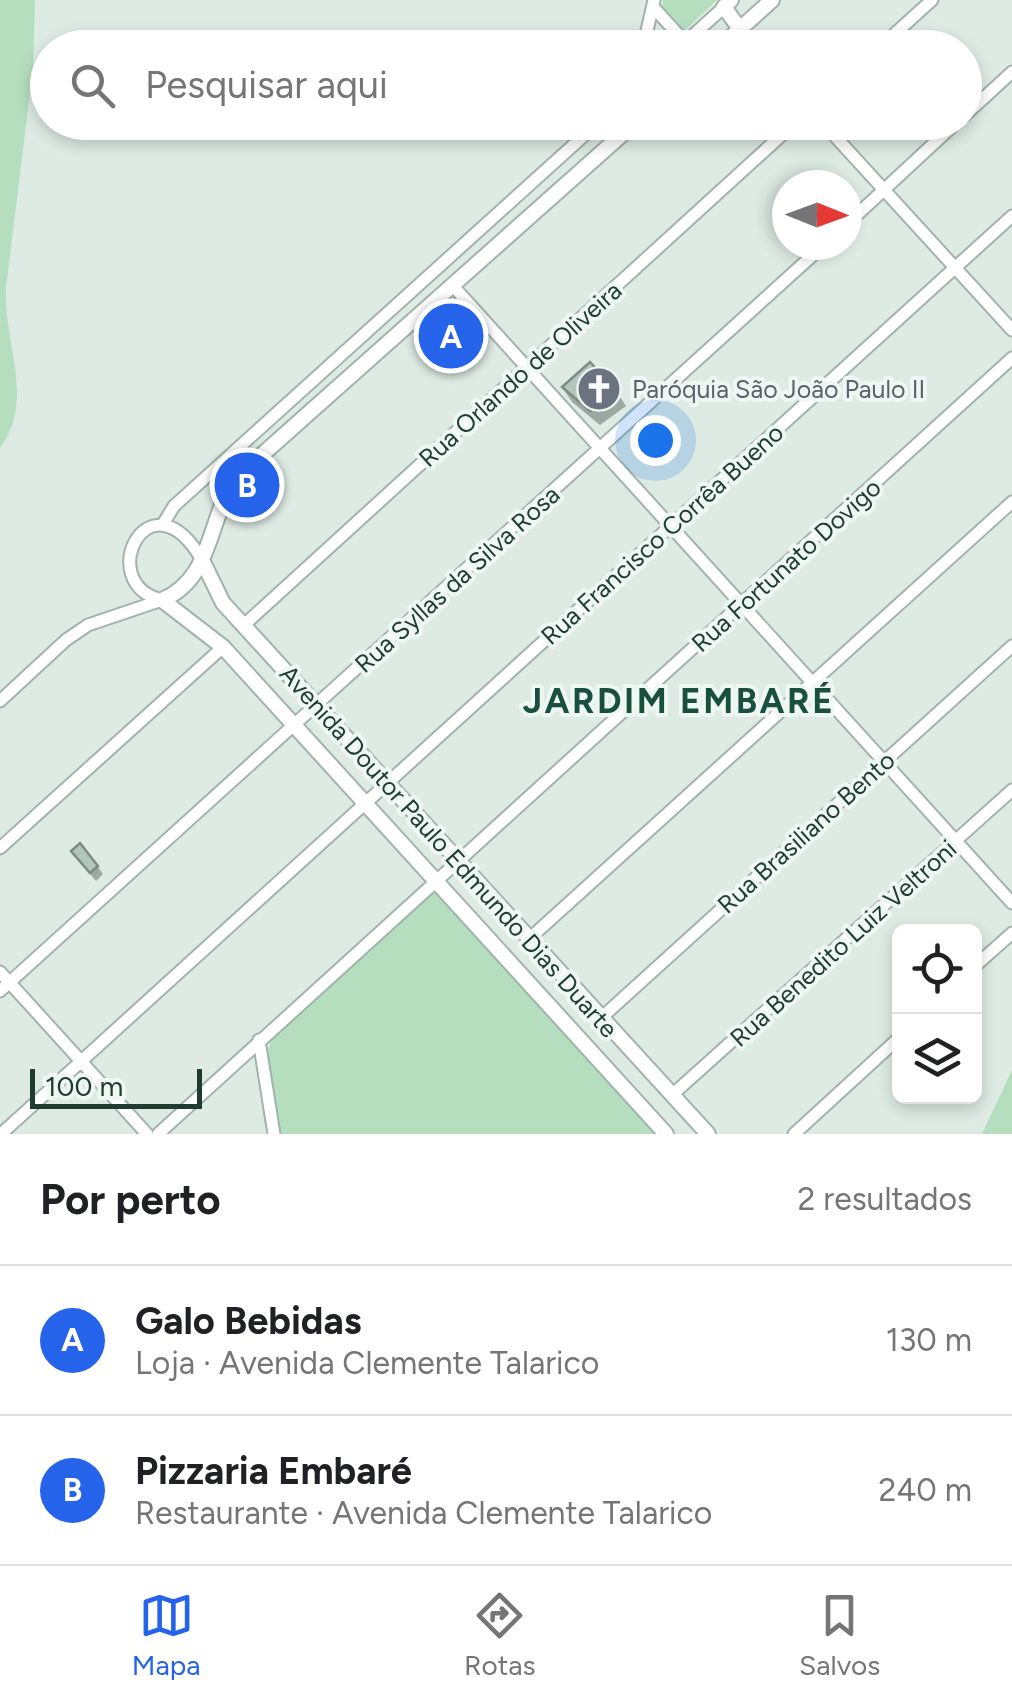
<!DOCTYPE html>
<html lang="pt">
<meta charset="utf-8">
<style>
body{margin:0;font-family:Figtree,sans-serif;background:#f2f2f2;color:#202124}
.controls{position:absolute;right:30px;bottom:30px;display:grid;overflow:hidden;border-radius:15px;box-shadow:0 5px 15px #0003}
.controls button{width:90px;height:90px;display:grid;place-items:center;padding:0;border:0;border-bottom:2px solid #e0e0e0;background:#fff;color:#202124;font:50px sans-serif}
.compass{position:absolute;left:772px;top:170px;width:90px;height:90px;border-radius:50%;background:#fff;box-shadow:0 5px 15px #0003;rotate:91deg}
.scale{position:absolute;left:30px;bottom:25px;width:172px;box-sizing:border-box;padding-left:10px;border:5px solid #1e3c32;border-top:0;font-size:28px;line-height:35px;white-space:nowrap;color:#1e3c32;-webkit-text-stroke:8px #eff7f3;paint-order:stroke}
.you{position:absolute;left:655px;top:440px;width:35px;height:35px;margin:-25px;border:8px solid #fff;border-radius:50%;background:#1a73e8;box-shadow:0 0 0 15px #1a73e833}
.badge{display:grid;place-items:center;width:65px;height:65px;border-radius:50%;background:#2563eb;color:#fff;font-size:32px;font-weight:700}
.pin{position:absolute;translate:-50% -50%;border:5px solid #fff;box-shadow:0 2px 10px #0006}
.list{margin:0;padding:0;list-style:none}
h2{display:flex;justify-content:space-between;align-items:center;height:130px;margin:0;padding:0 40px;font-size:42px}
h2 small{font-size:32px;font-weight:400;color:#757577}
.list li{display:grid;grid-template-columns:65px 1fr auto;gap:30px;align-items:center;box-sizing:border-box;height:150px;padding:0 40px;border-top:2px solid #e0e0e0}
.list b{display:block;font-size:38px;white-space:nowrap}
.list p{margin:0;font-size:32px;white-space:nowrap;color:#757577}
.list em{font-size:32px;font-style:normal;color:#757577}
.icon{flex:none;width:55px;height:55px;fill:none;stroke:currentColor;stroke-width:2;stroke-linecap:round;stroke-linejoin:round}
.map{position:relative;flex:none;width:1012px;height:1134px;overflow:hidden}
.search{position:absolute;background:#fff;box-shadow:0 5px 15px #0003;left:30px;right:30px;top:30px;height:110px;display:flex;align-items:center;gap:25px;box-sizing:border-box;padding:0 35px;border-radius:55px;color:#757577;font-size:38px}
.sheet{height:430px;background:#fff}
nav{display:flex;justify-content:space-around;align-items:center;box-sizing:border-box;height:140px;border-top:2px solid #e0e0e0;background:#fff;font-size:28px;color:#757577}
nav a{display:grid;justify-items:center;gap:5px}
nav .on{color:#2563eb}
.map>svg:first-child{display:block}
</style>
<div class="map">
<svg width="1012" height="1134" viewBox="0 0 1012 1134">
<rect width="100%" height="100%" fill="#deebe4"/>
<path fill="#b5debe" d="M0 0H35L33 68 6 288C3 342 36 400 0 448Z
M663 0H717L683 32 662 10Z
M436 891 660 1134H280L266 1058 274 1032Z
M1012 1070V1134H982Z"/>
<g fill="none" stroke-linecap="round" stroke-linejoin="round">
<defs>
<path id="minor" d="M654 8 685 42
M740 29 756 48
M643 48 654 0
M679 48 724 7
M879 48 932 0
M964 116 1012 72
M822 122 1012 330
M847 224 957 122
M453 286 1012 903
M163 524 174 506 599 122
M162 600C92 583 150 469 202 560
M244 625 796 122
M0 701 66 640 88 625 162 600
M0 848 223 647
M529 939 1012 502
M974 967 1012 933
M0 972 147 1134
M0 991 824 245
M601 1018 1012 646
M259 1040 274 1134
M672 1095 1012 790
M1 1134 1012 216
M158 1134 1012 358
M794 1134 900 1037"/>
<path id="tertiary" d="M731 0 724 7 740 29
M719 48 772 0
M202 560 223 603 708 1134
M162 600 223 647 666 1134
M162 600C214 578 207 518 237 477L636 122"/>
</defs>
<use href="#minor" stroke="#a1b3ab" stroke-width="15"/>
<use href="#tertiary" stroke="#a1b3ab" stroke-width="18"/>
<use href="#minor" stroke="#fff" stroke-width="11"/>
<use href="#tertiary" stroke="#fff" stroke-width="14"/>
</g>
<path fill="#9aaaa3" d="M427 318 459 332 467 343 456 353 434 329Z
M562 387 616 391 626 406 600 425 572 402Z
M80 843 103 874 96 881 71 851Z"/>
<path fill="#b3c6bd" stroke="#7d8b84" stroke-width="2.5" d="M437 308 459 332 449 342 427 318Z
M590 362 616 391 590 411 562 387Z
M80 843 98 866 90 873 71 851Z"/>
<defs>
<symbol id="church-disc" viewBox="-11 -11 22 22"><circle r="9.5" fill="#6b7280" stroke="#eff7f3"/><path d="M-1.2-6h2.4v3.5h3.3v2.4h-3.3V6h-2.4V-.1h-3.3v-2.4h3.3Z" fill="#fff"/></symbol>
</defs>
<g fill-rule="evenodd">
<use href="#church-disc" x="574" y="364" width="50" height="50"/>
</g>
<g text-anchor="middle" stroke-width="8" stroke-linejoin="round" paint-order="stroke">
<g font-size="25" fill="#1e3c32" stroke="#eff7f3">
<text transform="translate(520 374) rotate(-42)" y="9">Rua Orlando de Oliveira</text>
<text transform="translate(662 534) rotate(-42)" y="9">Rua Francisco Corrêa Bueno</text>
<text transform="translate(786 565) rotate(-42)" y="9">Rua Fortunato Dovigo</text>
<text transform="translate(457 579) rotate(-42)" y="9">Rua Syllas da Silva Rosa</text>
<text transform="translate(806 832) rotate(-42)" y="9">Rua Brasiliano Bento</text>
<text transform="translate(449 851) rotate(48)" y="9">Avenida Doutor Paulo Edmundo Dias Duarte</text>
<text transform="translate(843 943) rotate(-42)" y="9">Rua Benedito Luiz Veltroni</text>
</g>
<g font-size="25" fill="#5b616d" stroke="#eff7f3" text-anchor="start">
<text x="632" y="398">Paróquia São João Paulo II</text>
</g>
<g font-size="35" font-weight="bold" letter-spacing="2.5" fill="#194f3f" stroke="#eff7f3">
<text x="679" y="713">JARDIM EMBARÉ</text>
</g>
</g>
</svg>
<div class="controls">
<button><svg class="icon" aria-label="locate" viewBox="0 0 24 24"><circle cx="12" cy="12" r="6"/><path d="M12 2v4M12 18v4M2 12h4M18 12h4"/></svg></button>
<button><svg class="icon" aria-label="layers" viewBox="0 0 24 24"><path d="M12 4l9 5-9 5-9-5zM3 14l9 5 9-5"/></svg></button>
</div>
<svg class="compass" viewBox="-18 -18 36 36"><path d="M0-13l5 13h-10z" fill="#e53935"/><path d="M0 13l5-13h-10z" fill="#757577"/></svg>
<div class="scale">100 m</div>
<div class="you"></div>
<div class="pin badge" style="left:451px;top:336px">A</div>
<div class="pin badge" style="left:247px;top:485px">B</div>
<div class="search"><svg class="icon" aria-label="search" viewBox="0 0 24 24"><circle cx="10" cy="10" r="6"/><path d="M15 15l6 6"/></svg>Pesquisar aqui</div>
</div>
<section class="sheet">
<h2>Por perto<small>2 resultados</small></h2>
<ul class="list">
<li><span class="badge">A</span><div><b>Galo Bebidas</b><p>Loja · Avenida Clemente Talarico</p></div><em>130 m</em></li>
<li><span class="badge">B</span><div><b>Pizzaria Embaré</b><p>Restaurante · Avenida Clemente Talarico</p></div><em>240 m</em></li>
</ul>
</section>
<nav>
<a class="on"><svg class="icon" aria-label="map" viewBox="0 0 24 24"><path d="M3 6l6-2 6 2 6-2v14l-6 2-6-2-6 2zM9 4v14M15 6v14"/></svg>Mapa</a>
<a><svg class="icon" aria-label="directions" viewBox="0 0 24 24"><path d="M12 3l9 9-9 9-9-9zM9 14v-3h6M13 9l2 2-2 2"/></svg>Rotas</a>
<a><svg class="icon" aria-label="saved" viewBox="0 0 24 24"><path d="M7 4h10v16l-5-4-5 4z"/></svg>Salvos</a>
</nav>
